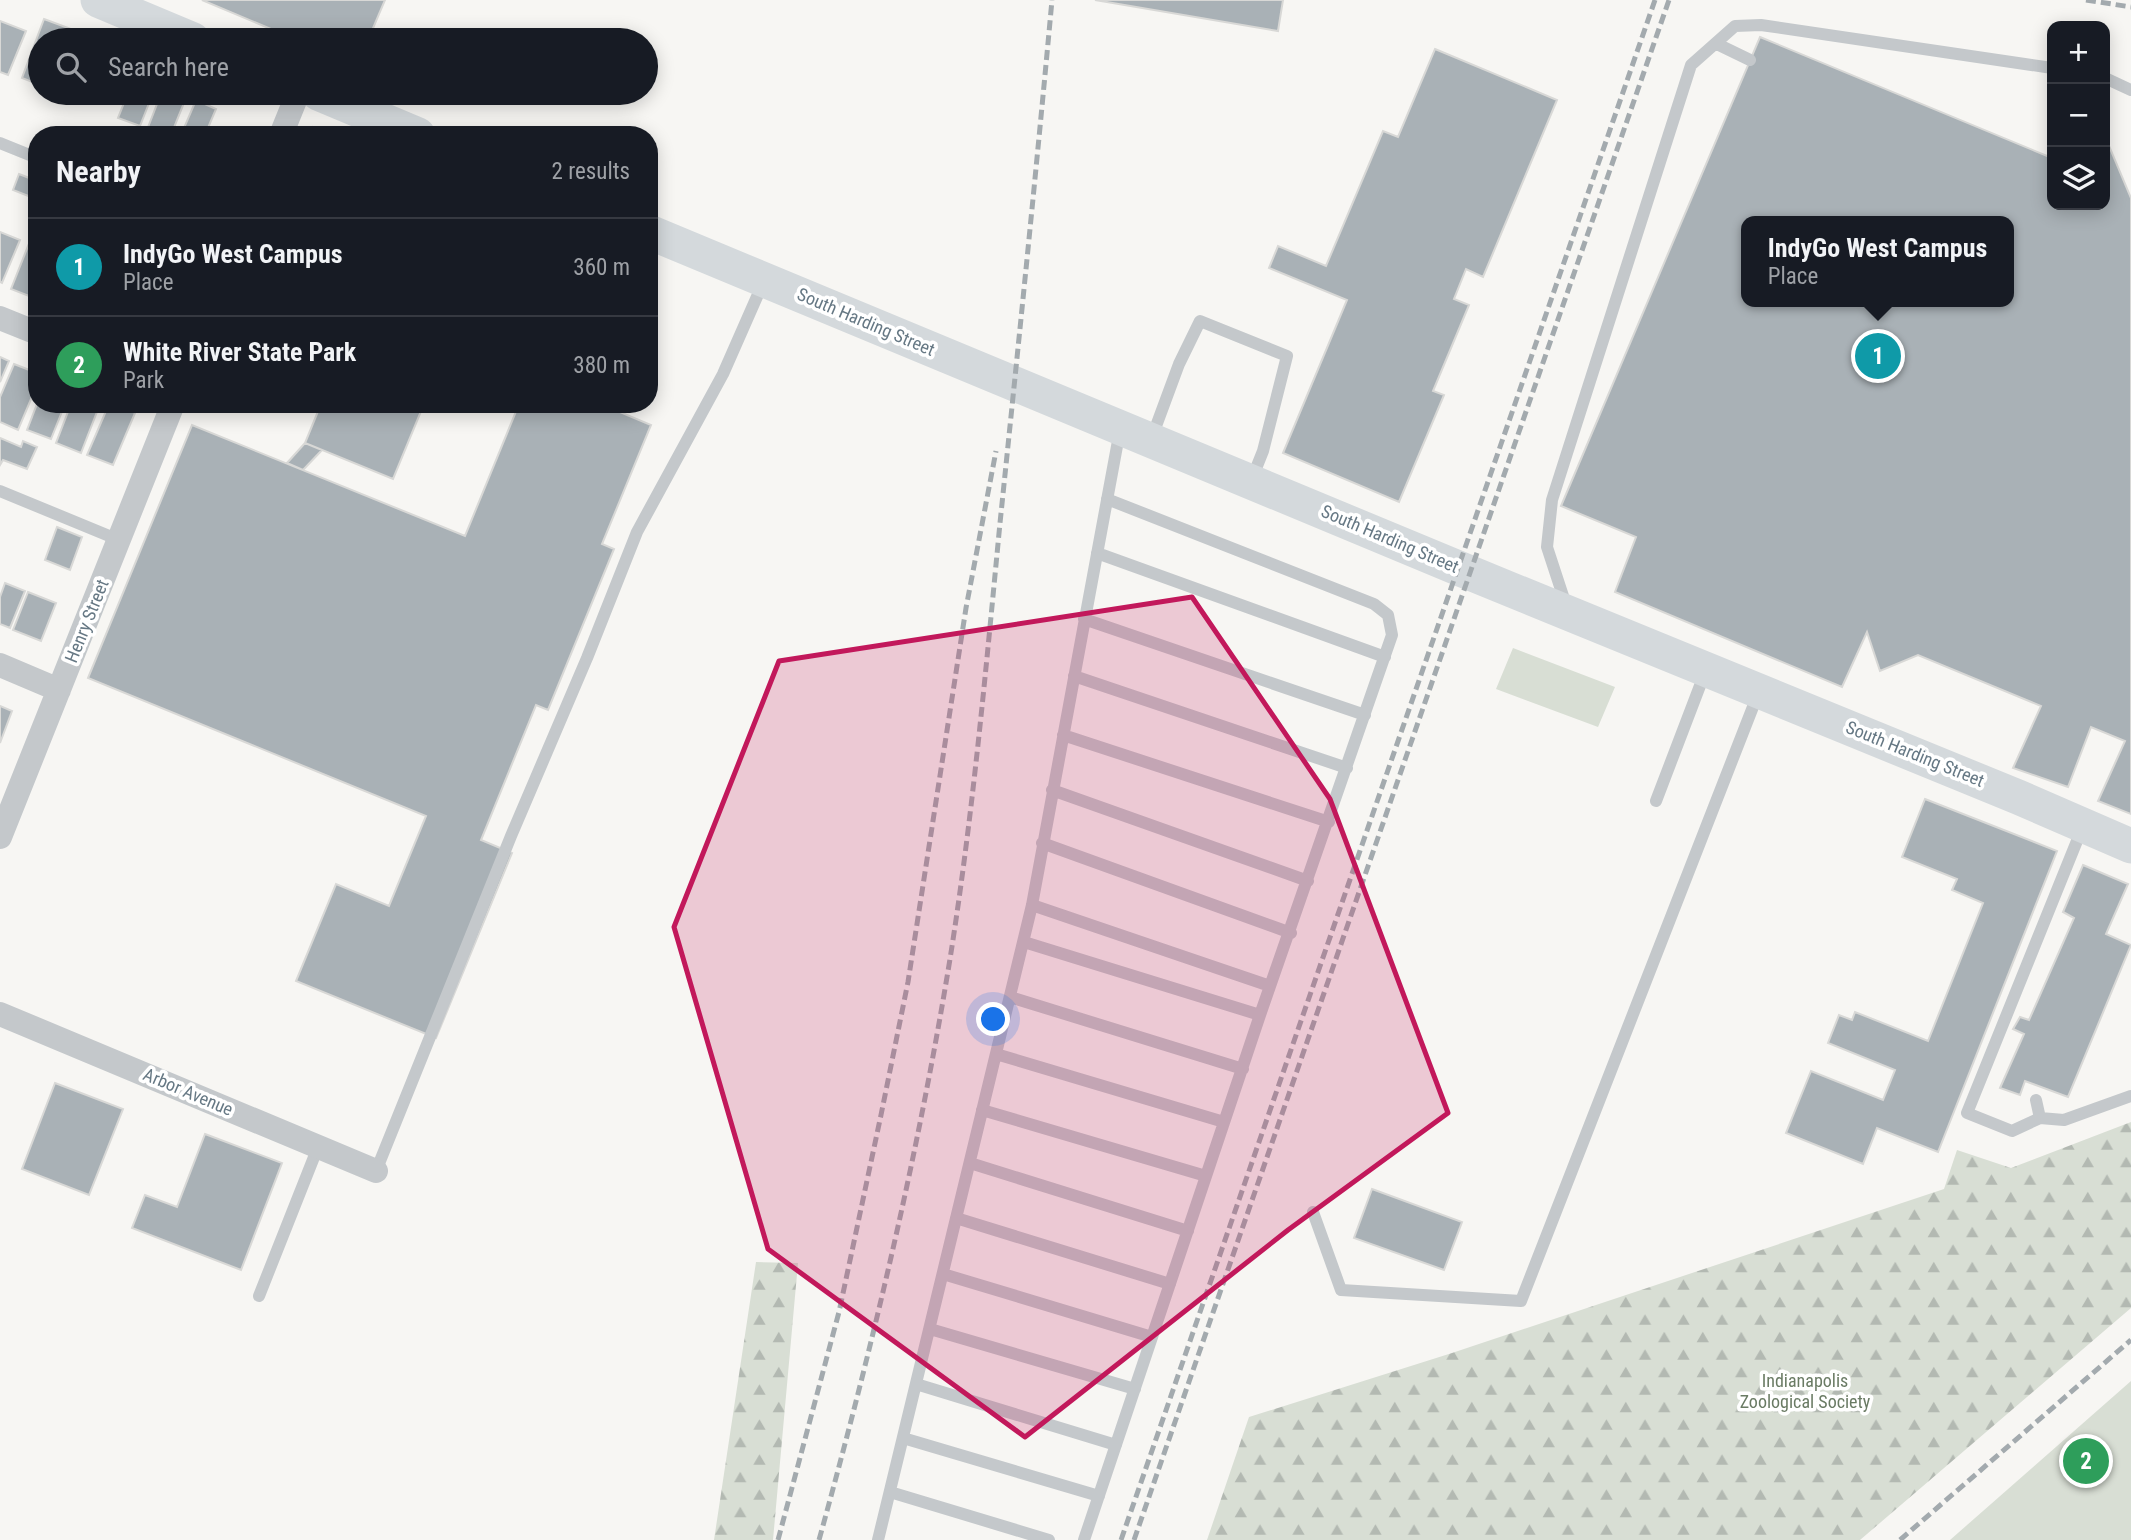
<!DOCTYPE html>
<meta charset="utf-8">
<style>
body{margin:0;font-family:"Roboto Condensed",sans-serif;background:#20242c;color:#f1f3f6}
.controls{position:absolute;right:21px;top:21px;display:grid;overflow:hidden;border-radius:14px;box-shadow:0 4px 18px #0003}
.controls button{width:63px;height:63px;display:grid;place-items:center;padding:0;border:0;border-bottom:2px solid #363941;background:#171b24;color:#f1f3f6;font:35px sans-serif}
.you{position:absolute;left:994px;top:1020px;width:24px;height:24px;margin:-18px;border:5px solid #fff;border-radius:50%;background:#1a73e8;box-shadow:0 0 0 10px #1a73e833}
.badge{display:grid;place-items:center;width:46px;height:46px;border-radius:50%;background:#8c9099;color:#fff;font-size:23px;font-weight:700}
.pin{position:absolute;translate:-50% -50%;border:4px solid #fff;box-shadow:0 2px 7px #0006}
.popup{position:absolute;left:1741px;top:216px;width:273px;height:91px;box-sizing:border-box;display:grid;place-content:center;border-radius:14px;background:#171b24;filter:drop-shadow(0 2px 5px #0005);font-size:23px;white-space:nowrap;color:#9ea1a6}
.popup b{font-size:26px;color:#f1f3f6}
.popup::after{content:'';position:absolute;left:50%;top:100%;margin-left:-14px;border:14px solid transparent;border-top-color:#171b24}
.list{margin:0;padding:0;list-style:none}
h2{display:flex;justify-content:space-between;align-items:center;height:91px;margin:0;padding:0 28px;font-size:30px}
h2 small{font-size:23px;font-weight:400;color:#9ea1a6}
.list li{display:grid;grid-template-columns:46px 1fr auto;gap:21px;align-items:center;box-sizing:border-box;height:98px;padding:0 28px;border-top:2px solid #363941}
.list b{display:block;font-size:26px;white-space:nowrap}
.list p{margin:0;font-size:23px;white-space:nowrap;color:#9ea1a6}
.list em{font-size:23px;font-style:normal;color:#9ea1a6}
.icon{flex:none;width:38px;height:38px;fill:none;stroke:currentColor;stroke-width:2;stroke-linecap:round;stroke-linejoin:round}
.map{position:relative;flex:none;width:2131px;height:1540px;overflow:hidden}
.search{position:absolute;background:#171b24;box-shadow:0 4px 18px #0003;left:28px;top:28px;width:630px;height:77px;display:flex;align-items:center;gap:18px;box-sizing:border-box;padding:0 24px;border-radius:38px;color:#9ea1a6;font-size:26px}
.panel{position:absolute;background:#171b24;box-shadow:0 4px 18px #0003;left:28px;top:126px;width:630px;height:287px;border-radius:28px}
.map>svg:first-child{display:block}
</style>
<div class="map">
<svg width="2131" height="1540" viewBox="0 0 2131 1540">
<defs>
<pattern id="forest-firs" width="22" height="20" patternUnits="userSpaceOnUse" patternTransform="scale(1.75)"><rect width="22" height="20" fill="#d8ded4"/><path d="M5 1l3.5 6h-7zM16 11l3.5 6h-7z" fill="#b3b9b2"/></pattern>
</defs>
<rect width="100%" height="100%" fill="#f7f6f3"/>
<path fill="#d8ded4" d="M1513 648 1615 687 1598 727 1496 689Z
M2131 1381V1540H1950Z"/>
<path fill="url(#forest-firs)" d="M2131 1122V1308L1860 1540H1207L1249 1417 1452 1353 1944 1189 1957 1150 2011 1168Z
M756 1262 798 1263 773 1540H714Z"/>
<path fill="#a9b1b6" stroke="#d8d8d6" stroke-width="2" fill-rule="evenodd" d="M202 0H385L368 40H297Z
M1095 0H1283L1278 31Z
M44 19 79 32 76 40H40V85L22 78Z
M0 21 26 31 8 75 0 72Z
M1760 37 2052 158V205H2105V142L2107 141 2131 198V814L2098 801 2125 741 2091 727 2068 787 2013 768 2041 706 1918 655 1880 671 1867 632 1842 687 1615 592 1636 537 1561 506ZM1747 221H2009V302H1747Z
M1435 49 1557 100 1483 277 1466 269 1454 299 1469 305 1433 391 1444 395 1399 502 1283 453 1347 300 1269 268 1278 246 1326 266 1383 131 1398 137Z
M128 93H153L140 126 118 118Z
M169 93H188L171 135H145L159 99 165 101Z
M196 100 216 109 205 135H181Z
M313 127 333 135H310Z
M19 174 37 181 36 199 13 190Z
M0 232 20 240 2 283 0 282Z
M32 236 37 237V290L34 298 11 289Z
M0 357 9 361 0 382Z
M14 364 37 373V385L18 430 0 422V397Z
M37 404H65L51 439 27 430Z
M71 404H100L81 453 56 443Z
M109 404H115L135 413 113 465 87 455Z
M321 404H424L393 479 305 443Z
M519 404H601L651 425 602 544 614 549 548 710 536 705 481 840 512 853 436 1038 296 981 336 884 389 906 426 816 88 678 192 425 465 536Z
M0 438 21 447 23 441 37 447 27 469 3 460 0 465Z
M305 443 322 450 303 470 287 463Z
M57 527 82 537 70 570 45 560Z
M5 583 25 591 10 628 0 624V597Z
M28 592 56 603 41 641 13 630Z
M0 706 12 711 0 743Z
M1925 799 2057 851 1938 1152 1877 1128 1863 1164 1786 1133 1811 1071 1883 1100 1895 1070 1828 1043 1839 1015 1852 1020 1855 1012 1928 1041 1983 903 1952 890 1957 879 1902 857Z
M2083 865 2128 884 2106 934 2131 945 2068 1097 2025 1081 2020 1095 2000 1088 2024 1034 2013 1029 2020 1017 2029 1020 2074 918 2063 912Z
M55 1083 123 1109 89 1195 22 1169Z
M205 1134 282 1163 241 1270 132 1228 145 1195 177 1207Z
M1372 1189 1462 1222 1444 1270 1354 1238Z"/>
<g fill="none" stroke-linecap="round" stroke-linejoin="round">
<path stroke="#c4c8cb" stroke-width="12" d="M1717 44 1750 60
M2105 78 2131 90
M0 143 37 158
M1152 437 1179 364 1200 321 1287 356 1263 451 1251 481
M0 491 119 540
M1097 553 1385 657
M1566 605 1547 547 1552 500 1691 65 1735 26 1761 25 2052 68
M1084 619 1365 715
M1074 676 1347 768
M1063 735 1329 822
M1052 790 1308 881
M1656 801 1706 670
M1042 843 1291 933
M1032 905 1270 986
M1024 942 1260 1015
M1010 997 1243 1069
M996 1054 1224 1122
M2036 1100 2040 1118 2064 1120 2131 1096
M982 1110 1206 1176
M2040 1118 2012 1131 1967 1113 2083 826
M970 1163 1188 1231
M376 1171 511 836 587 658 637 532 723 374 763 283
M1313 1212 1341 1290 1521 1301 1758 694
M956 1218 1170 1284
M943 1274 1152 1337
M259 1296 318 1147
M930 1329 1135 1389
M916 1384 1116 1445
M903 1438 1099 1496
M890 1492 1049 1540
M878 1540 1032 905 1120 430
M1084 1540 1260 1015 1392 635 1388 615 1374 604 1107 499"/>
<path stroke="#c4c8cb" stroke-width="24" d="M281 135 298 93
M0 318 37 333
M0 665 59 690
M0 837 173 404
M0 1014 376 1171"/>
<path stroke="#d4d9dc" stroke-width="35" d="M98 0 193 40
M318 93 418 135
M649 232 1458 568 2018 797 2131 846"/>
<path stroke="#a3aaae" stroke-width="5" stroke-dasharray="10 5" stroke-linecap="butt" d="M2086 0 2131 7
M778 1540 839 1312 881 1115 908 982 966 608 996 451
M819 1540C872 1349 918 1155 950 959 973 814 986 668 1000 523 1018 349 1036 174 1052 0
M1121 1540 1655 0
M1134 1540 1669 0
M1900 1540 2131 1340"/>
</g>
<path fill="#c2185b" fill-opacity="0.2" stroke="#c2185b" stroke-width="5" stroke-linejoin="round" d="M1192 597 1330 799 1448 1113 1288 1230 1025 1437 768 1249 674 927 779 661Z"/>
<g text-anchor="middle" stroke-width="7" stroke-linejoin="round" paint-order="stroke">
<g font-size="18" fill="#667884" stroke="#fff">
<text transform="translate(866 322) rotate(23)" y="6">South Harding Street</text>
<text transform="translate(1390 539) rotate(23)" y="6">South Harding Street</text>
<text transform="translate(87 621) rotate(-68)" y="6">Henry Street</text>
<text transform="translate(1915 754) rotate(22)" y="6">South Harding Street</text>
<text transform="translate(188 1092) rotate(23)" y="6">Arbor Avenue</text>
</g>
<g font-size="18" fill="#6a7b64" stroke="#fff">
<text x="1805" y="1387">Indianapolis<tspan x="1805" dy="21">Zoological Society</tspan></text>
</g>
</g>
</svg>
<div class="controls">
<button>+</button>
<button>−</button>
<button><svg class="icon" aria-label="layers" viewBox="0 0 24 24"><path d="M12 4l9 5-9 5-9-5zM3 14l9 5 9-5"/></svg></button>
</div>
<div class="you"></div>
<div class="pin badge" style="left:1878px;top:356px;background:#0f9aa8">1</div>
<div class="popup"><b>IndyGo West Campus</b>Place</div>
<div class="pin badge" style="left:2086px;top:1461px;background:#2e9e5b">2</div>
<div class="search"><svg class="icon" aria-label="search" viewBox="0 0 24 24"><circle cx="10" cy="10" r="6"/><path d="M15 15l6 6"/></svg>Search here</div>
<section class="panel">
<h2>Nearby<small>2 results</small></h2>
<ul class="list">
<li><span class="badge" style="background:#0f9aa8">1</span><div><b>IndyGo West Campus</b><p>Place</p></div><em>360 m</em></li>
<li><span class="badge" style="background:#2e9e5b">2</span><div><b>White River State Park</b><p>Park</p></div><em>380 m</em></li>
</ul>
</section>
</div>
